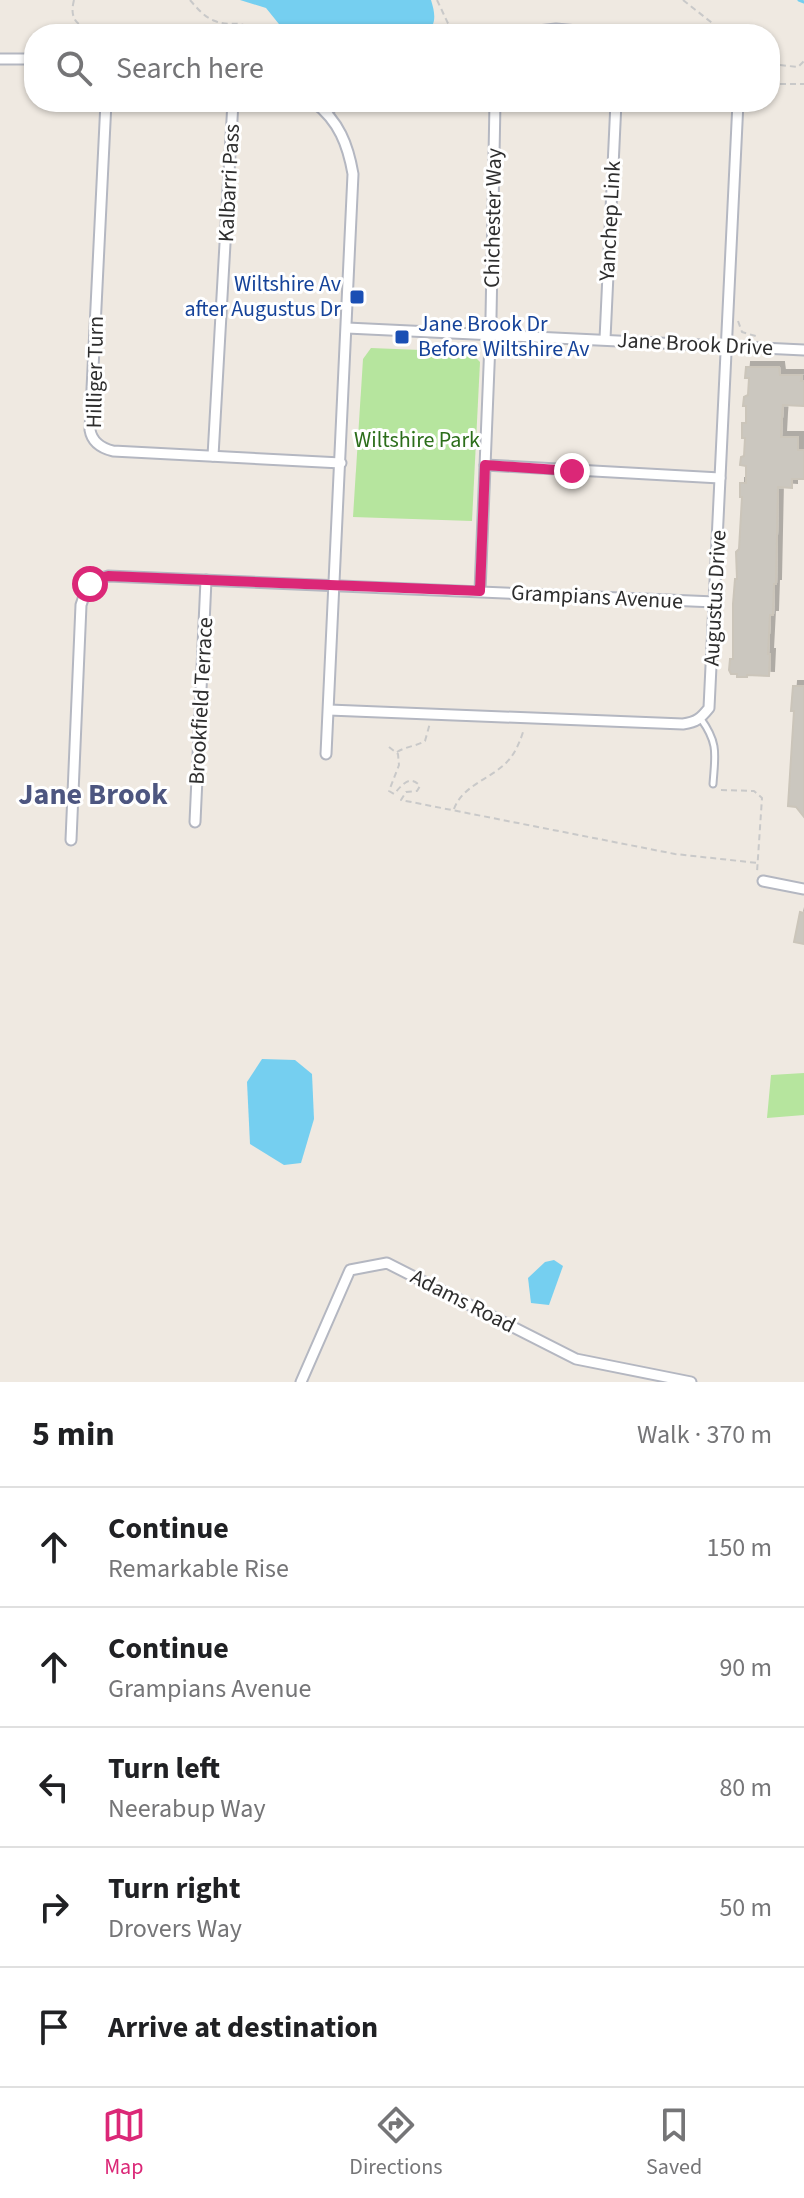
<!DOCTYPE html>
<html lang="en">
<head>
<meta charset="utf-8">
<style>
	body { margin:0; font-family:"Source Sans 3",sans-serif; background:#f2f2f2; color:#202124 }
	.stop { position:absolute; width:24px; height:24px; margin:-18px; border:6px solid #db2777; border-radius:50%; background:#fff }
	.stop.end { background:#db2777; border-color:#fff; box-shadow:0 2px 8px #0008 }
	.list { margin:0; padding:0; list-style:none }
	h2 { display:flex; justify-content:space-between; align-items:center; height:104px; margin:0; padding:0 32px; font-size:34px }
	h2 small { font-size:26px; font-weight:400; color:#757577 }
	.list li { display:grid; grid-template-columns:52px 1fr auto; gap:24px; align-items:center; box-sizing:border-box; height:120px; padding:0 32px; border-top:2px solid #e0e0e0 }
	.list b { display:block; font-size:30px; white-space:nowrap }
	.list p { margin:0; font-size:26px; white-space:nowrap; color:#757577 }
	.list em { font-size:26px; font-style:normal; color:#757577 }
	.icon { flex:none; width:44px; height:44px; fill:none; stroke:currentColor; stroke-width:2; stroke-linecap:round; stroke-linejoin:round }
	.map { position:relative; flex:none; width:804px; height:1382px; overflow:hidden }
	.search { position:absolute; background:#fff; box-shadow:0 2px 6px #0004; left:24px; right:24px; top:24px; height:88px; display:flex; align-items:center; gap:20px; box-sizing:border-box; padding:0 28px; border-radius:32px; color:#757577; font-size:30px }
	.sheet { height:704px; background:#fff }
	nav { display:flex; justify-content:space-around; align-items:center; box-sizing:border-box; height:112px; border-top:2px solid #e0e0e0; background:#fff; font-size:22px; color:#757577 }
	nav a { display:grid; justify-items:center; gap:4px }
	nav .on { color:#db2777 }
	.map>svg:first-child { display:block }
	.green { fill:#b6e59e }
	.water { fill:#75cff0 }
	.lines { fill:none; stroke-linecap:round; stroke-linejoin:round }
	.stream { stroke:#75cff0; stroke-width:3 }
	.building { fill:#cbc7bf; stroke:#cbc5ba; stroke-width:2; filter:url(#shadow) }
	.service-casing { stroke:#b4b7c1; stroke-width:9 }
	.minor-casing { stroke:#b4b7c1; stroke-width:13 }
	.path { stroke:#c9c9c9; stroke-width:2; stroke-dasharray:6 4; stroke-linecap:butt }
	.service { stroke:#fff; stroke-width:5 }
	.minor { stroke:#fff; stroke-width:9 }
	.route { stroke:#db2777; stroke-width:10 }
	.transit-dot { fill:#1a4fb4; stroke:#fff; stroke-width:3 }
	.labels { text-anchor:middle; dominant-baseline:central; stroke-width:6; stroke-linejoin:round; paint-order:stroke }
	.street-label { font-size:22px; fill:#2e2e2e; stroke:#fff }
	.transit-label { font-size:22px; fill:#164399; stroke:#fff; text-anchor:end }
	.park-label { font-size:22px; fill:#2c6e1b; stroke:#fff }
	.district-label { font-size:30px; font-weight:bold; fill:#4d5680; stroke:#fff }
</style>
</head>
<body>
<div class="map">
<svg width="804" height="1382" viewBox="0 0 804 1382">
	<defs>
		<filter id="shadow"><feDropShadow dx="5" dy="-5" stdDeviation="0" flood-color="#0004"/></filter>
	</defs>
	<rect width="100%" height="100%" fill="#efe9e1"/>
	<g class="green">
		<polygon points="371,348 470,352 480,362 472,521 353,517 363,359"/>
		<polygon points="804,1073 804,1115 767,1118 771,1075"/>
	</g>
	<g class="water">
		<path d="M 240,0 L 431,0 C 435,13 437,23 427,34 L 287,34 L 266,8 Z"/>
		<polygon points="262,1059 295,1060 312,1074 314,1119 301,1163 284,1165 250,1144 247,1082"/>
		<polygon points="554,1260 563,1266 549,1305 531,1303 528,1278 545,1262"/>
	</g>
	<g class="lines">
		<polyline class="stream" points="799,0 804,2"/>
	</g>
	<g class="building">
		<polygon points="746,367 779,367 780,375 802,375 801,381 804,381 804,406 783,405 782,418 781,437 798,437 798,450 804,450 804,479 792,479 792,488 778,487 776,584 774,584 773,615 770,615 768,654 770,654 769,676 747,675 747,677 737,677 737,674 731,674 729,670 730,659 733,659 733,604 735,579 737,579 736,552 739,549 742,497 740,497 740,483 746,483 746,466 740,465 741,457 744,456 745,438 742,438 742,423 746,423 746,406 743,406 744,397 748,395 749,378 745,378"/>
		<polygon points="793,686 804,686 804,817 796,807 788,806 794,711 791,711"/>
		<polygon points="800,912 804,913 804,944 794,942"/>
	</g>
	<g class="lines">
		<g class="service-casing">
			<path id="service" d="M 701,719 C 719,744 715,755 713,784"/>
		</g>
		<g class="minor-casing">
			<g id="minor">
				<polyline points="511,34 556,29 610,34"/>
				<polyline points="0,59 34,59"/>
				<path d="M 106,102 L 90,430 C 92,442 101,448 113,451 L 341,463"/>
				<path d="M 314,102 C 339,121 348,145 353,174 L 326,754"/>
				<polyline points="326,111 339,102"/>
				<polyline points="347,328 804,350"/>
				<polyline points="605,339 616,102"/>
				<polyline points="213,456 233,102"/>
				<polyline points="485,465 720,478"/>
				<polyline points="480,591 491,317 495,102"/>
				<path d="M 329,710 L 683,724 C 697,722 701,718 709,708 L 738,102"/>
				<polyline points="195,822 206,580"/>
				<path d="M 71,840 L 81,605 C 86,589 91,580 108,576 L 715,602"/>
				<polyline points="763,881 804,889"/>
				<polyline points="301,1382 350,1270 387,1263 576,1359 691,1382"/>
			</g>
		</g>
		<g class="path">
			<path d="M 74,0 C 68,23 81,27 100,34"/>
			<path d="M 190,0 C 197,8 204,17 215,21 C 231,28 242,17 256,34"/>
			<polyline points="437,0 453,34"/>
			<polyline points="683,0 726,34"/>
			<polyline points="617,28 643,34"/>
			<polyline points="482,34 503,29"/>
			<polyline points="770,64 798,67 804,61"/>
			<polyline points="770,84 804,84"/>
			<polyline points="738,321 742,332 759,337"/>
			<path d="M 389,747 L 398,754 L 399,765 L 389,791 L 394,794 C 402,785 410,774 420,786 L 417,791 L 406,792 L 401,800 L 675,854 L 758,863"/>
			<path d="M 397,752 C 407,746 417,746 425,741 L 430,723"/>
			<polyline points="721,790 754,791 762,798 757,872"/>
			<path d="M 454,809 C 462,786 490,779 506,763 C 515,754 520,742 524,729"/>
		</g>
		<use href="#service" class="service"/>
		<use href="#minor" class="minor"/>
	</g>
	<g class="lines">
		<polyline class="route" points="90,584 97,579 108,576 480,591 485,465 572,471"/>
	</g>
	<g class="transit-dot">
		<rect x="349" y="289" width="16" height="16" rx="4"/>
		<rect x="394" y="329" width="16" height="16" rx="4"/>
	</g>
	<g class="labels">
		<g class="street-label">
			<text transform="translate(229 183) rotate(-87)">Kalbarri Pass</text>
			<text transform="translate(493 218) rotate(-89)">Chichester Way</text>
			<text transform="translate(610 221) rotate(-87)">Yanchep Link</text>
			<text transform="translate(695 344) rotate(3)">Jane Brook Drive</text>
			<text transform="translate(95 372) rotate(-89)">Hilliger Turn</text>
			<text transform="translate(597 597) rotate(3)">Grampians Avenue</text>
			<text transform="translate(715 598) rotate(-87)">Augustus Drive</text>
			<text transform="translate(201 701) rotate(-87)">Brookfield Terrace</text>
			<text transform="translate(463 1301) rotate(27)">Adams Road</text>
		</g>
		<g class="transit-label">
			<text x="341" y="284">Wiltshire Av<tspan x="341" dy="25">after Augustus Dr</tspan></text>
			<text x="418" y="324" text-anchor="start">Jane Brook Dr<tspan x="418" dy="25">Before Wiltshire Av</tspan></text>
		</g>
		<g class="park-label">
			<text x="417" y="440">Wiltshire Park</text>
		</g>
		<g class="district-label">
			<text x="93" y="794">Jane Brook</text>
		</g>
	</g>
</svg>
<div class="stop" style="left:90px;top:584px"></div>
<div class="stop end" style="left:572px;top:471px"></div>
<div class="search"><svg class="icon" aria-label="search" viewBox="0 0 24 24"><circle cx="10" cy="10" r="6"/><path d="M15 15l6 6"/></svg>Search here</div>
</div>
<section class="sheet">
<h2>5 min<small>Walk · 370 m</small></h2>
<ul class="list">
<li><svg class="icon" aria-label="ahead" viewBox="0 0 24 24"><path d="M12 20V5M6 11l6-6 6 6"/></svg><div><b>Continue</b><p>Remarkable Rise</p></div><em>150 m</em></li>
<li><svg class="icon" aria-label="ahead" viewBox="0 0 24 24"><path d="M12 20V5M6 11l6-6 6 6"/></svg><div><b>Continue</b><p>Grampians Avenue</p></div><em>90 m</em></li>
<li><svg class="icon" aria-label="left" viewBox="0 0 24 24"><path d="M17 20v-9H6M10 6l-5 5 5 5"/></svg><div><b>Turn left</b><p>Neerabup Way</p></div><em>80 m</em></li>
<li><svg class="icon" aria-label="right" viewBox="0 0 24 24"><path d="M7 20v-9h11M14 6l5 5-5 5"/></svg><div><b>Turn right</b><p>Drovers Way</p></div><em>50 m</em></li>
<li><svg class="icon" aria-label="arrive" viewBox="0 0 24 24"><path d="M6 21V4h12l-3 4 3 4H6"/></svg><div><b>Arrive at destination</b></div></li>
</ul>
</section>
<nav>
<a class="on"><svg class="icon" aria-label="map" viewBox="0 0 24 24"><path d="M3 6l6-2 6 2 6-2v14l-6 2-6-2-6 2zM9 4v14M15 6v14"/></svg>Map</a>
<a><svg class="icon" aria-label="directions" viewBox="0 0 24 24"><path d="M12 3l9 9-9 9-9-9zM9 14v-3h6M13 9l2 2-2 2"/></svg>Directions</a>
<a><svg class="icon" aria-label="saved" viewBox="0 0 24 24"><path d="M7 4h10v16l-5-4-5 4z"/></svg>Saved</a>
</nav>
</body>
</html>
